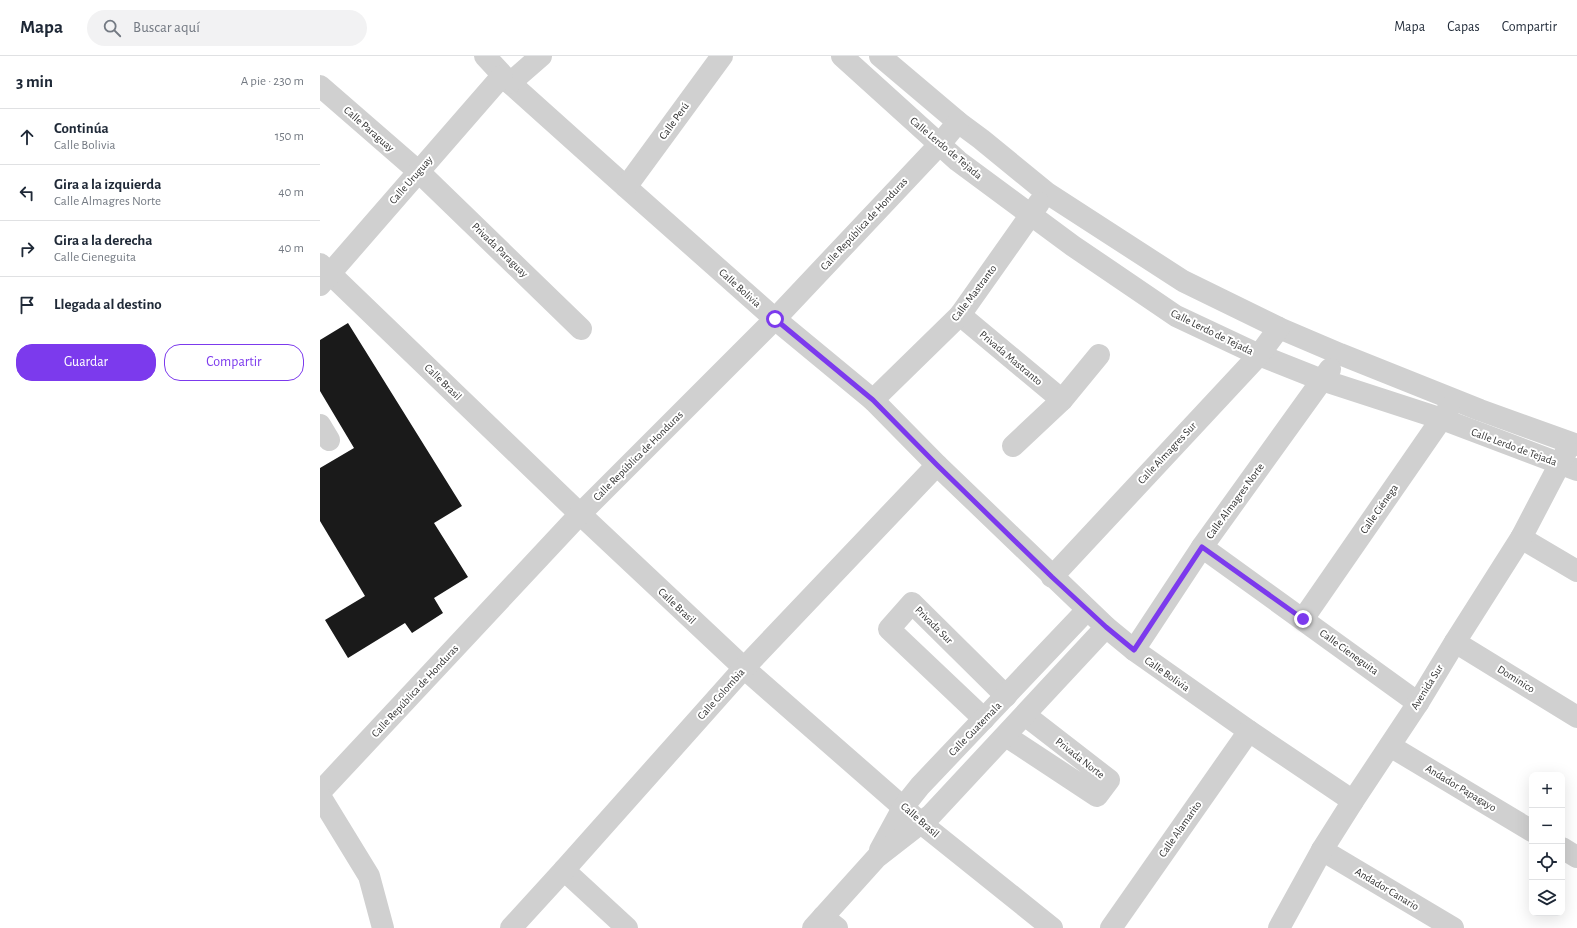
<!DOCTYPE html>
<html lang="es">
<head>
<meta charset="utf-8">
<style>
	body { margin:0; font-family:"Alegreya Sans",sans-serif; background:#f2f2f3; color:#1f2937 }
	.controls { position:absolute; right:12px; bottom:12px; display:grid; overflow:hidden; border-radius:8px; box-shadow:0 4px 16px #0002 }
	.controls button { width:36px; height:36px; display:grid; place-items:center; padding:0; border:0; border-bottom:1px solid #e0e1e3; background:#fff; color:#1f2937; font:20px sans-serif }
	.stop { position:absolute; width:12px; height:12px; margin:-9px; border:3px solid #7c3aed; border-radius:50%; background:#fff }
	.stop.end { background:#7c3aed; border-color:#fff; box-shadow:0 1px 4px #0008 }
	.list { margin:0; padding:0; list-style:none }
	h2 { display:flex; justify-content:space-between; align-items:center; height:52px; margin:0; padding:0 16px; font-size:17px }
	h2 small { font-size:13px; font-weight:400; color:#747a83 }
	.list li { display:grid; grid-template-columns:26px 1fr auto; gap:12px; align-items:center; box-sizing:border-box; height:56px; padding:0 16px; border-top:1px solid #e0e1e3 }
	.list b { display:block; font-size:15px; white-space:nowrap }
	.list p { margin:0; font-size:13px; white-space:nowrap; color:#747a83 }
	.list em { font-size:13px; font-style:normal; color:#747a83 }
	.actions { display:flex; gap:8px; padding:12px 16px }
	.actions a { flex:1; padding:9px 0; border:1px solid #7c3aed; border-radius:16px; text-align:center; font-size:14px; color:#7c3aed }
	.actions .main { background:#7c3aed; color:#fff }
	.icon { flex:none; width:22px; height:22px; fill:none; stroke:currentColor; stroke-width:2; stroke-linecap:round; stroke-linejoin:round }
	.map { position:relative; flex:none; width:1257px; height:872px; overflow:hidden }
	header { display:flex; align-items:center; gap:24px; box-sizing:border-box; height:56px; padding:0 20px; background:#fff; border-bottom:1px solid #e0e1e3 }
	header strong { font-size:19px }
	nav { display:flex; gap:22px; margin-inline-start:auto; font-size:14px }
	.search { width:280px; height:36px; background:#f2f2f3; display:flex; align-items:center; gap:10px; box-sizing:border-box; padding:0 14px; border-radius:22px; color:#747a83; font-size:15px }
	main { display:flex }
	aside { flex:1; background:#fff }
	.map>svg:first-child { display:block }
	.building { fill:#1a1a1a }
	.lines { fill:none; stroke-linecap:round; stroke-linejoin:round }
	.minor { stroke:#d0d0d0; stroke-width:22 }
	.route { stroke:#7c3aed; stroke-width:5 }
	.labels { text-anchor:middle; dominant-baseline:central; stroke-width:4; stroke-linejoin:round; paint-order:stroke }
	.street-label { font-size:11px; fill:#333; stroke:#fff }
</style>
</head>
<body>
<header>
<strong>Mapa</strong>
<div class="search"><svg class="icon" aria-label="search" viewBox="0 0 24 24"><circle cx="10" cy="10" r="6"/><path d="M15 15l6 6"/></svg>Buscar aquí</div>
<nav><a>Mapa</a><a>Capas</a><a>Compartir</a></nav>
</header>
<main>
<aside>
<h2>3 min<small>A pie · 230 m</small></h2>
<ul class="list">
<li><svg class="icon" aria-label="ahead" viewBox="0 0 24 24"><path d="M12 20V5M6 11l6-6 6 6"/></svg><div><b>Continúa</b><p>Calle Bolivia</p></div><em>150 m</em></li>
<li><svg class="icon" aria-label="left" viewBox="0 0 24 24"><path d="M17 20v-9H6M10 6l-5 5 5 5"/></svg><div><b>Gira a la izquierda</b><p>Calle Almagres Norte</p></div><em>40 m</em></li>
<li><svg class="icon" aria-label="right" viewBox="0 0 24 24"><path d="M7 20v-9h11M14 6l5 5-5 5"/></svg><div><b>Gira a la derecha</b><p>Calle Cieneguita</p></div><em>40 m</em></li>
<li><svg class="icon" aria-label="arrive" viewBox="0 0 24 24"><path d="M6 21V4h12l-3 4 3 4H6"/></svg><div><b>Llegada al destino</b></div></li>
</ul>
<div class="actions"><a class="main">Guardar</a><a>Compartir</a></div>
</aside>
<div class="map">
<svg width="1257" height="872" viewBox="0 0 1257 872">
	<rect width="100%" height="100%" fill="#fff"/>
	<polygon class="building" points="28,267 142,450 114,467 148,521 114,542 123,557 92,577 85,567 28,602 5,564 45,540 0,465 0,412 34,392 0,335 0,284"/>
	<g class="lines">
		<g class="minor">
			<polyline points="165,0 190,27 306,131 455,263 553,344 617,409 786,571 814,594 929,675 1033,745"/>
			<polyline points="522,0 638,105 753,190 856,260 939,299 1002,324 1122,363 1257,414"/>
			<polyline points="560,0 638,66 661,83 727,137 863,225 959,272 1020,298 1160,354 1257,389"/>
			<polyline points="190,27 221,0"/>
			<polyline points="0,30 99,116 261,273"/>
			<polyline points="306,131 402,0"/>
			<polyline points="0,208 260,458 424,612 601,767 732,872"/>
			<polyline points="0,229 182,20"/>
			<polyline points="640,259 742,344"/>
			<polyline points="553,344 640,259 719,147"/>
			<polyline points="0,369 9,384"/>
			<polyline points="693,390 742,344 779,299"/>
			<polyline points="1201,482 1257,515"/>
			<polyline points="882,491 1098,647"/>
			<polyline points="732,521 939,299 959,272"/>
			<polyline points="983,563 1129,352"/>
			<polyline points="1135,586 1257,661"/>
			<polyline points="814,594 882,491 1010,313"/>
			<polyline points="664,663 569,573 592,547 686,640"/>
			<polyline points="686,680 777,740 789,724 705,659"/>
			<polyline points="1070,690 1212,775"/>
			<polyline points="0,736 260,458 455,263 620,88 638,66"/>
			<polyline points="0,740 49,820 63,872"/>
			<polyline points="1242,792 1257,801"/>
			<polyline points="560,794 584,750 600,730 767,554"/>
			<polyline points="1002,794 1133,872"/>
			<polyline points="244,814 307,872"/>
			<polyline points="503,861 517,872"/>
			<polyline points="191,872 244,814 424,612 617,409"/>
			<polyline points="493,872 557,801 611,759 786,571"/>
			<polyline points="791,872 929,675"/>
			<polyline points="959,872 1002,794 1033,745 1098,647 1135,586 1201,482 1247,394"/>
		</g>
	</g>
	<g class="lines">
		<polyline class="route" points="455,263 553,344 617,409 732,521 786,571 814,594 882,491 983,563"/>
	</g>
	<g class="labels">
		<g class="street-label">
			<text transform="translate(354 65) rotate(-54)">Calle Perú</text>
			<text transform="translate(49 73) rotate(41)">Calle Paraguay</text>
			<text transform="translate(626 92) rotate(40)">Calle Lerdo de Tejada</text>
			<text transform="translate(91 124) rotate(-49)">Calle Uruguay</text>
			<text transform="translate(544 168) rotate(-47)">Calle República de Honduras</text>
			<text transform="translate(180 194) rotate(44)">Privada Paraguay</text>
			<text transform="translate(420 232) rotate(42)">Calle Bolivia</text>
			<text transform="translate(654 237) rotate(-53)">Calle Mastranto</text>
			<text transform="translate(892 276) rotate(26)">Calle Lerdo de Tejada</text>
			<text transform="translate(691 302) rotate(40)">Privada Mastranto</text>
			<text transform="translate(123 326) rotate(44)">Calle Brasil</text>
			<text transform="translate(1194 391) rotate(20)">Calle Lerdo de Tejada</text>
			<text transform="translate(847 397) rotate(-47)">Calle Almagres Sur</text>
			<text transform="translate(318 400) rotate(-45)">Calle República de Honduras</text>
			<text transform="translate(915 445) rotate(-54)">Calle Almagres Norte</text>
			<text transform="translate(1059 453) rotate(-55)">Calle Ciénega</text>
			<text transform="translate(357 550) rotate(43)">Calle Brasil</text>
			<text transform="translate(614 569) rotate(45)">Privada Sur</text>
			<text transform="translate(1029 596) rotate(36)">Calle Cieneguita</text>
			<text transform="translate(847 618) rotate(35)">Calle Bolivia</text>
			<text transform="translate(1196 623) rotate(32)">Dominico</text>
			<text transform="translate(1107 631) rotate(-58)">Avenida Sur</text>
			<text transform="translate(95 635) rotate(-47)">Calle República de Honduras</text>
			<text transform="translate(401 638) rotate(-48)">Calle Colombia</text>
			<text transform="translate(655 673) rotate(-46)">Calle Guatemala</text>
			<text transform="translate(760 702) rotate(38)">Privada Norte</text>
			<text transform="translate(1141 732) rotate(31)">Andador Papagayo</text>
			<text transform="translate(600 764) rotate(41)">Calle Brasil</text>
			<text transform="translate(860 773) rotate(-55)">Calle Alamarito</text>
			<text transform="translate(1067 833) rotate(31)">Andador Canario</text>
		</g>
	</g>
</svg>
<div class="controls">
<button>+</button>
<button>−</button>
<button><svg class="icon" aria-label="locate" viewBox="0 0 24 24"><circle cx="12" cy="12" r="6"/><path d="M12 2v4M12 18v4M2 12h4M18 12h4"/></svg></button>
<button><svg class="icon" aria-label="layers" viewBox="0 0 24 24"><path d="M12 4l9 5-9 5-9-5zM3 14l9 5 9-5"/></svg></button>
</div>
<div class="stop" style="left:455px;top:263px"></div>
<div class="stop end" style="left:983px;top:563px"></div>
</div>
</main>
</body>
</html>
